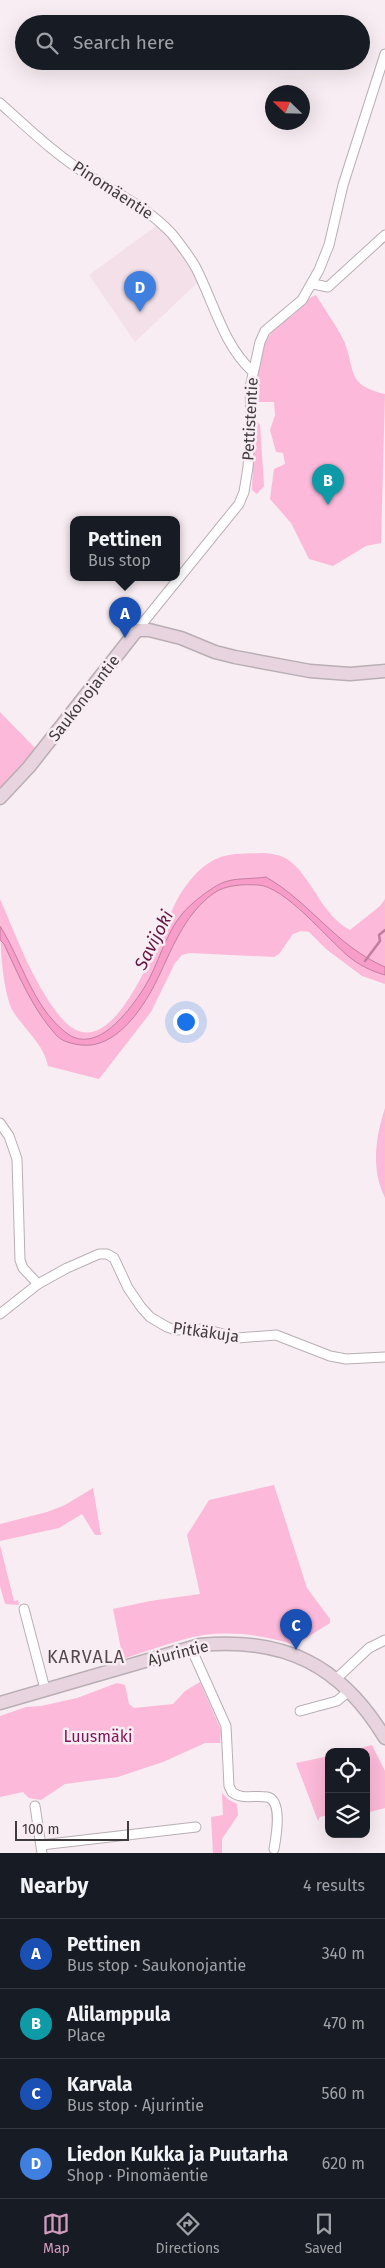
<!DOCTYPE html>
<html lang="en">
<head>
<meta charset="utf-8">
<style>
	body { margin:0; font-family:"Fira Sans",sans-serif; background:#242831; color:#f1f3f6 }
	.controls { position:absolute; right:15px; bottom:15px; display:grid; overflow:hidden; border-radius:10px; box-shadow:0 5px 20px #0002 }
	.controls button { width:45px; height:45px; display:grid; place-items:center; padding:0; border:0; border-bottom:1px solid #363941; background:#171b24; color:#f1f3f6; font:25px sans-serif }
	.compass { position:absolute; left:265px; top:85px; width:45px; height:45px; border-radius:50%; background:#171b24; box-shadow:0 5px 20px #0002; rotate:293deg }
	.scale { position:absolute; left:15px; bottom:12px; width:114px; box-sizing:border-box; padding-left:5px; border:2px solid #403c3e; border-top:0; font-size:14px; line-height:18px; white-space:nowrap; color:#403c3e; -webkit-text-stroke:4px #f8edf2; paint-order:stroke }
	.you { position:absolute; left:185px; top:1021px; width:18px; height:18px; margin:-12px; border:4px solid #fff; border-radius:50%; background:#1a73e8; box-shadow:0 0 0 8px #1a73e833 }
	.badge { display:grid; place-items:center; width:32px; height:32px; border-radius:50%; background:#d29abe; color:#fff; font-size:16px; font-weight:700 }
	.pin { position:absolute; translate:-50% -41px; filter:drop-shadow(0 1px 2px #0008) }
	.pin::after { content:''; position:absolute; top:26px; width:18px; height:15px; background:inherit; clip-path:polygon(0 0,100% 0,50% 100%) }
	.popup { position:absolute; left:70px; top:516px; width:110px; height:65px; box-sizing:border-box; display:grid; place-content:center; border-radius:10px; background:#171b24; filter:drop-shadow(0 1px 4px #0005); font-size:16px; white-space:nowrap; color:#9ea1a6 }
	.popup b { font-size:19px; color:#f1f3f6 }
	.popup::after { content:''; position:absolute; left:50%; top:100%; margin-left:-10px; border:10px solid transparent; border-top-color:#171b24 }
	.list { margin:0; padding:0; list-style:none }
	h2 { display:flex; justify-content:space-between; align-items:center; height:65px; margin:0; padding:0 20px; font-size:21px }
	h2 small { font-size:16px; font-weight:400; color:#9ea1a6 }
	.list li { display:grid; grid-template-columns:32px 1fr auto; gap:15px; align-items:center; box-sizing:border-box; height:70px; padding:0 20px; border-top:1px solid #363941 }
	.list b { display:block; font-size:19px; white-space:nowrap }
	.list p { margin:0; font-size:16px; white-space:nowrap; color:#9ea1a6 }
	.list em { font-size:16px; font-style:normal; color:#9ea1a6 }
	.icon { flex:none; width:28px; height:28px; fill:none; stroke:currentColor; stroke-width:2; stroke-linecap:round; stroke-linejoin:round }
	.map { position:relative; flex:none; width:385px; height:1853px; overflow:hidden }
	.search { position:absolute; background:#171b24; box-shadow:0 5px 20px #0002; left:15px; right:15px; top:15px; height:55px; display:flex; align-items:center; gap:12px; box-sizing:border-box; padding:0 18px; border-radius:28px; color:#9ea1a6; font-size:19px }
	.sheet { height:345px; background:#171b24 }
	nav { display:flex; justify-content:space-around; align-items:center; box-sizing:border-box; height:70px; border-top:1px solid #363941; background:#171b24; font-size:14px; color:#9ea1a6 }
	nav a { display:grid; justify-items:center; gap:2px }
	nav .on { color:#d29abe }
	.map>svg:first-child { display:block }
	.built { fill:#f3e0e9 }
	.green { fill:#fcb9d9 }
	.water { fill:#f89cca; stroke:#c17fa0 }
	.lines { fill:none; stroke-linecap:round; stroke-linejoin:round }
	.stream { stroke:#c17fa0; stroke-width:2.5 }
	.street-casing { stroke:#b9aeb3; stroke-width:11 }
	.secondary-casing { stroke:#b9aeb3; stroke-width:15 }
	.street { stroke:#fff; stroke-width:9 }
	.secondary { stroke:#e8d4de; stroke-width:12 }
	.labels { text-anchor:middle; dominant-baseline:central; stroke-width:5; stroke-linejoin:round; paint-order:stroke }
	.street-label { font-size:16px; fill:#403c3e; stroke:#f8edf2 }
	.park-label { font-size:16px; fill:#7e1356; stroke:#f8edf2 }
	.water-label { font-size:18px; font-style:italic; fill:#651645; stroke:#f8edf2 }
	.neighbourhood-label { font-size:18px; letter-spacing:1px; fill:#52494d; stroke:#f8edf2 }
</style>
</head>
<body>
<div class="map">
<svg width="385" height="1853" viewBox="0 0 385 1853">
	<rect width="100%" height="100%" fill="#f8edf2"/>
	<polygon class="built" points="159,224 191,266 199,281 135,342 89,275"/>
	<g class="green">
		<path d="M 316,295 C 325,310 336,325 344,341 C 356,371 346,385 385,394 L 381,543 L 366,546 L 333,566 L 309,559 L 291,523 L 270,499 L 274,469 L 285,464 L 283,453 L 276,452 L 270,430 L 275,415 L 274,402 L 257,402 C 255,375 257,347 277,326 C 282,321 288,319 293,315 C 302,308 305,299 316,295 Z"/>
		<polygon points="255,419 260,425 264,486 257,494 252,490"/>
		<polygon points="0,712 35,748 23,766 0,788"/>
		<path d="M 265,853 C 272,854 281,855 287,859 C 312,876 321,915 350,930 L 380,906 L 385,899 L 385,984 L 362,976 L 326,949 L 309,932 L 301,931 L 293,934 L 279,954 L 274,957 L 190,953 L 182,955 L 175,963 L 151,1012 L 99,1079 L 48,1066 C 43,1042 23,1029 11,1008 C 0,977 0,934 0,899 C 17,938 32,980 58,1014 C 111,1085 160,931 177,900 C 185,885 200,866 216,859 C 231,852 249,854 265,853 Z"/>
		<path d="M 385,1108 L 385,1198 C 371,1169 375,1139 385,1108 Z"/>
		<path d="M 274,1485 L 307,1588 L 330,1619 L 330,1623 L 295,1645 C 261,1634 221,1629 185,1639 C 164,1645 143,1652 123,1659 L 113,1609 L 150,1601 L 200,1594 L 187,1535 L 209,1500 Z"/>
		<polygon points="93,1488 101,1535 95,1535 82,1514 59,1528 0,1541 0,1524 47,1512 65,1505"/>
		<polygon points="0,1545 14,1601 18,1600 19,1605 5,1604 0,1586"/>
		<polygon points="200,1682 221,1730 220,1743 205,1743 163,1762 118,1777 65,1784 41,1800 29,1798 23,1792 0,1797 0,1716 26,1707 41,1706 77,1698 117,1683 125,1685 129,1704 134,1708 173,1704 185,1691"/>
		<polygon points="372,1745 385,1771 385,1808 366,1813 366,1752 346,1752"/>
		<polygon points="329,1756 329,1815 320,1817 318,1821 296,1763"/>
		<polygon points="222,1793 229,1800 237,1804 238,1815 222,1839 222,1853 213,1853 211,1817 223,1815"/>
	</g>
	<path class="water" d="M 266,877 C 311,903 336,946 385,967 L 385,975 C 371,971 359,965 348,956 C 327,938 284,886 258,885 C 244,884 225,885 214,893 C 183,915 171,952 155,984 C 141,1011 115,1049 81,1045 C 73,1044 63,1042 57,1036 C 33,1010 19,976 4,944 L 0,940 L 0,926 C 22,961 32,1005 65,1032 C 96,1057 129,1011 144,988 C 158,966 165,934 182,914 C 190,904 216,883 228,881 C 238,878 254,879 266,877 Z"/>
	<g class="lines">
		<polyline class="stream" points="365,961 380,941 379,935 385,930"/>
		<g class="street-casing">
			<g id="street">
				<path d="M 0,103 C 29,129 58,157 91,177 C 120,195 149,209 172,234 C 180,244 190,257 196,268 C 214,303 223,344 252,371"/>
				<polyline points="313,284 328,287 385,235"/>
				<polyline points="137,630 239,504 244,492 248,467 251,422 250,388 260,342 265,331 302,300 319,270 329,245 343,185 385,54"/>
				<polyline points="0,1123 9,1136 17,1159 20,1260 23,1268 38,1284 0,1314"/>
				<polyline points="38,1284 67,1268 99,1254 107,1254 114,1258 128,1288 141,1307 150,1317 167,1327 176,1330 205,1329 237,1338 276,1335 330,1356 346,1359 385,1357"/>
				<polyline points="24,1609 45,1689"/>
				<path d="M 191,1648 L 226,1726 L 229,1786 L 232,1792 C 242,1800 254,1795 267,1797 C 283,1800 276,1838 274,1849"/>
				<polyline points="336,1679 369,1648 385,1640"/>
				<polyline points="300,1711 337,1701 349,1691"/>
				<polyline points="35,1806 42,1853"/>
				<polyline points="41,1845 196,1827"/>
			</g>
		</g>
		<g class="secondary-casing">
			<g id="secondary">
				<polyline points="0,798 29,767 137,630 149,630 181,638 215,652 235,657 310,671 350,674 385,671"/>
				<path d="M 0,1703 L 200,1645 C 284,1637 341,1665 385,1738"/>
			</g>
		</g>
		<use href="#street" class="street"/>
		<use href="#secondary" class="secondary"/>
	</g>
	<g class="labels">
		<g class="street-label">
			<text transform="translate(113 190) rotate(33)">Pinomäentie</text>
			<text transform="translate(250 419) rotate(-87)">Pettistentie</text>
			<text transform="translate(84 698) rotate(-52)">Saukonojantie</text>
			<text transform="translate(206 1332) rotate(8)">Pitkäkuja</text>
			<text transform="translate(178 1653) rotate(-14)">Ajurintie</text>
		</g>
		<g class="park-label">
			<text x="98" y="1736">Luusmäki</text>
		</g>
		<g class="water-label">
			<text transform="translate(154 940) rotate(-63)">Savijoki</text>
		</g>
		<g class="neighbourhood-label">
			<text x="86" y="1657">KARVALA</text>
		</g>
	</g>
</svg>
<div class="controls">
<button><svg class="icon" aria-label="locate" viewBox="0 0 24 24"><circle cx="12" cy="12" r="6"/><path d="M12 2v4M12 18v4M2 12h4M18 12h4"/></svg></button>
<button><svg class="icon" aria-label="layers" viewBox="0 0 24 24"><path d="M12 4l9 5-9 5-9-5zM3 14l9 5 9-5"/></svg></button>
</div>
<svg class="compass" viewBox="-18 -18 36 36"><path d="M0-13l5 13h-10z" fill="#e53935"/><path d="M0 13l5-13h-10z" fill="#9ea1a6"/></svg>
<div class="scale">100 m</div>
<div class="you"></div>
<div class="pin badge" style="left:125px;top:638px;background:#1a4fb4">A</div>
<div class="popup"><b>Pettinen</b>Bus stop</div>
<div class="pin badge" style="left:328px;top:505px;background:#0f9aa8">B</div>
<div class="pin badge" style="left:296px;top:1650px;background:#1a4fb4">C</div>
<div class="pin badge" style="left:140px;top:312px;background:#3f7fe0">D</div>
<div class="search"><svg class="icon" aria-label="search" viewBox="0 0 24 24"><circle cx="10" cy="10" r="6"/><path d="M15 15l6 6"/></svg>Search here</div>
</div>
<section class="sheet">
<h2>Nearby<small>4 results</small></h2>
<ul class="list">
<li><span class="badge" style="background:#1a4fb4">A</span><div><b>Pettinen</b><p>Bus stop · Saukonojantie</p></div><em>340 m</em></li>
<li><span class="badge" style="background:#0f9aa8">B</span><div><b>Alilamppula</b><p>Place</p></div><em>470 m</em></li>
<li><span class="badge" style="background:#1a4fb4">C</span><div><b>Karvala</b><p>Bus stop · Ajurintie</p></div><em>560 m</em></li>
<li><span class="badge" style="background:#3f7fe0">D</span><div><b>Liedon Kukka ja Puutarha</b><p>Shop · Pinomäentie</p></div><em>620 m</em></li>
</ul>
</section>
<nav>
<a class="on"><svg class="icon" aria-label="map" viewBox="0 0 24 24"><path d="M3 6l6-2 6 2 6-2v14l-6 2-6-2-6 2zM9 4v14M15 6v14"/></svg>Map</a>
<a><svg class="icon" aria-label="directions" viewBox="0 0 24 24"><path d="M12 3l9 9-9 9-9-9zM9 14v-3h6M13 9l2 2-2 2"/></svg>Directions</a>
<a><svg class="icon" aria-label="saved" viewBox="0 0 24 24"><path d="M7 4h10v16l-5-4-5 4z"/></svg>Saved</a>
</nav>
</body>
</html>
